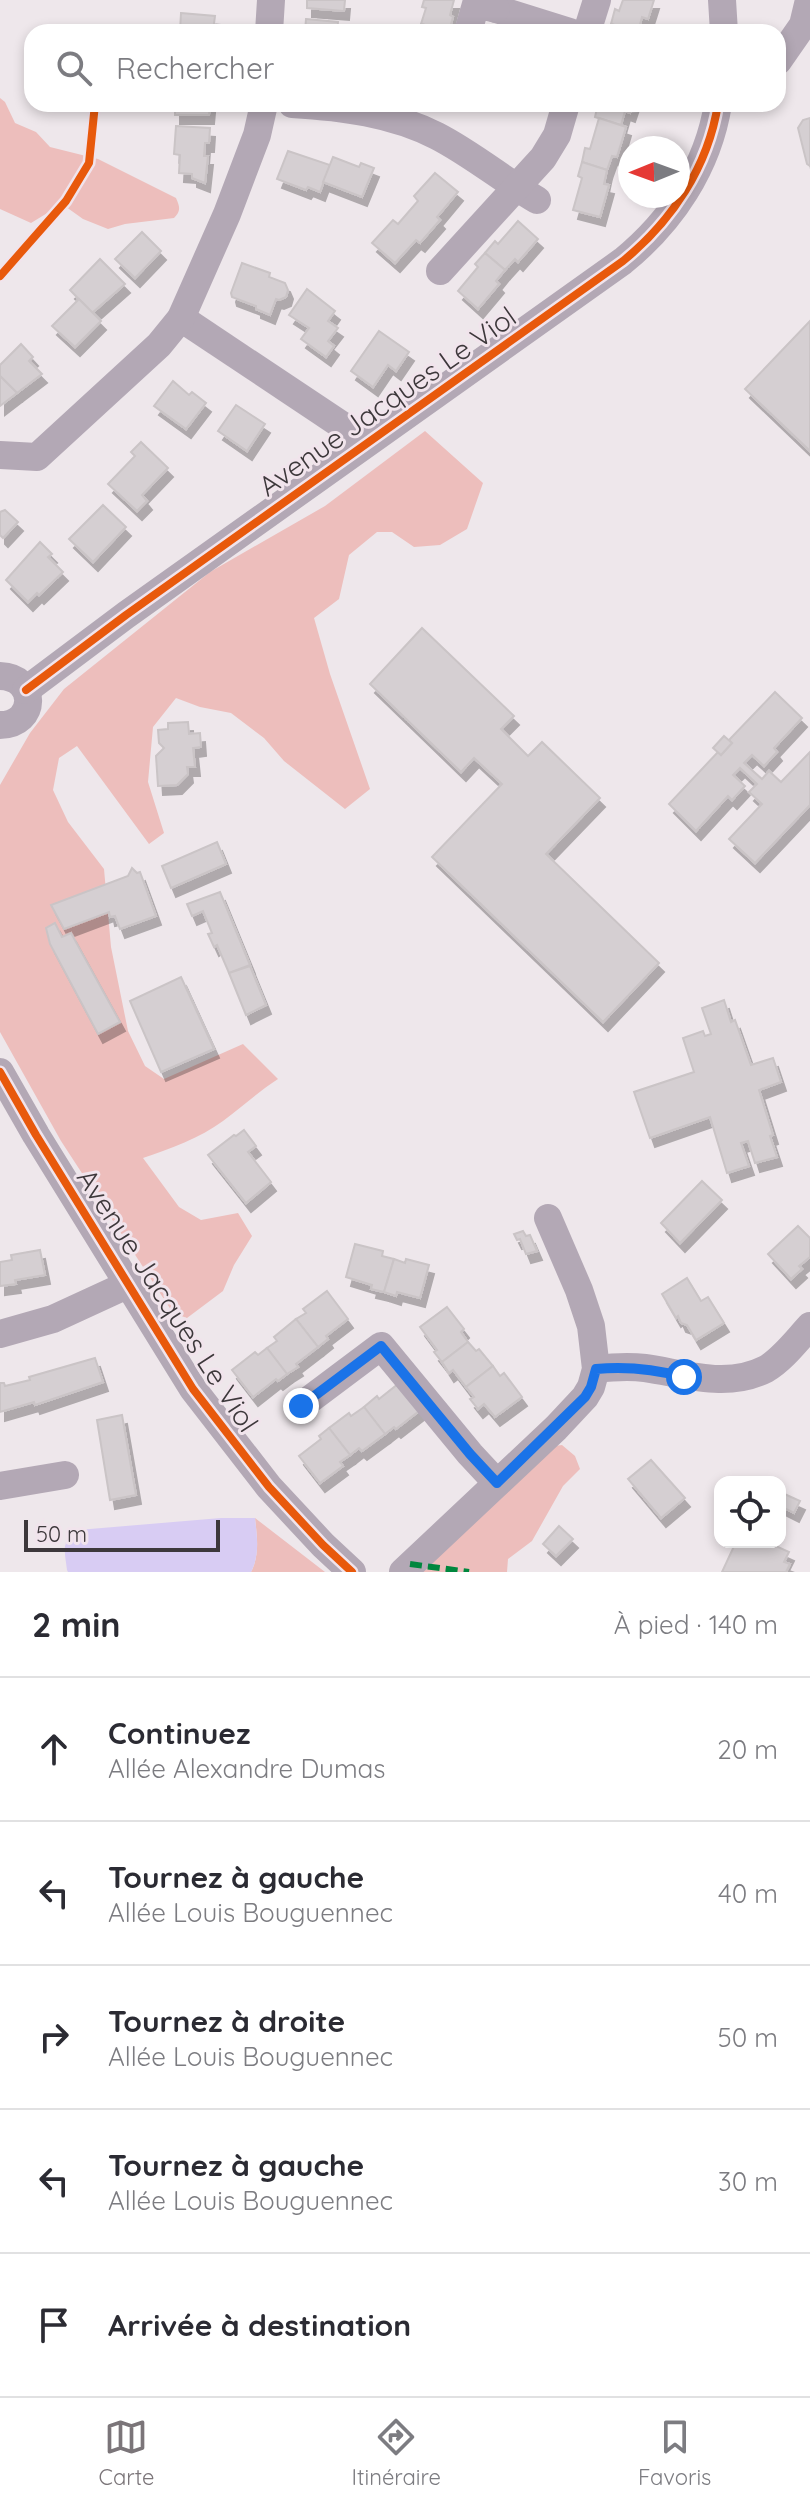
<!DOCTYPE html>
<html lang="fr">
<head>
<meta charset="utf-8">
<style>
	body { margin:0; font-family:Quicksand,sans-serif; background:#f7f7f7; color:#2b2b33 }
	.controls { position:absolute; right:24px; bottom:24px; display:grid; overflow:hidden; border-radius:16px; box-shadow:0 4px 12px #0003 }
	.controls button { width:72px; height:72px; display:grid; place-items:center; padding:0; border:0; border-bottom:2px solid #e1e1e2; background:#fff; color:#2b2b33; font:40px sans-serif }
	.compass { position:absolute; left:618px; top:136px; width:72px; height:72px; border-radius:50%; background:#fff; box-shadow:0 4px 12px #0003; rotate:269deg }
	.scale { position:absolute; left:24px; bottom:20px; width:196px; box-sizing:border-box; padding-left:8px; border:4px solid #3d383b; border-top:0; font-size:22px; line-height:28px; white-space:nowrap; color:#3d383b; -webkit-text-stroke:6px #f1e4ec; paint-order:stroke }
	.stop { position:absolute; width:24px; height:24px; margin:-18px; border:6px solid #1a73e8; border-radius:50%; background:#fff }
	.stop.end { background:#1a73e8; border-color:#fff; box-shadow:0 2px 8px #0008 }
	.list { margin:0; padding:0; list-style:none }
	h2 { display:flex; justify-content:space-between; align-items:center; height:104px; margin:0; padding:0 32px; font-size:34px }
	h2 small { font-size:26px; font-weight:400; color:#7c7c81 }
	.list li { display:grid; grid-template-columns:52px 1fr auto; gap:24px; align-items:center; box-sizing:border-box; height:144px; padding:0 32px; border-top:2px solid #e1e1e2 }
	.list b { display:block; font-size:30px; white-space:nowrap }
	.list p { margin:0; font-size:26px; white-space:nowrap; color:#7c7c81 }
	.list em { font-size:26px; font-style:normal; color:#7c7c81 }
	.icon { flex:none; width:44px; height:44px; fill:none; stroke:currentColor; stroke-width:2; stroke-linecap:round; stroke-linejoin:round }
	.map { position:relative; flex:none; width:810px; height:1572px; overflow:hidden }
	.search { position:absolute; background:#fff; box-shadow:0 4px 12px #0003; left:24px; right:24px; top:24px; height:88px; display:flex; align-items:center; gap:20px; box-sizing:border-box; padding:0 28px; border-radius:24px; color:#7c7c81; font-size:30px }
	.sheet { height:824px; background:#fff }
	nav { display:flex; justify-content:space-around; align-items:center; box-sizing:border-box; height:112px; border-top:2px solid #e1e1e2; background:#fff; font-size:22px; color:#7c7c81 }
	nav a { display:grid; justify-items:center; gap:4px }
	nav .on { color:#7b7579 }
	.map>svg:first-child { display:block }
	.forest { fill:#edbebc }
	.water { fill:#d8ccf3 }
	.building { fill:#d5cfd2; stroke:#cac4c6; stroke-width:2; filter:url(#shadow) }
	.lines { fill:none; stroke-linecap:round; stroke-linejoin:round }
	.street { stroke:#b3a8b5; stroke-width:28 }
	.quiet { stroke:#00873e; stroke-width:6; stroke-dasharray:12 6; stroke-linecap:butt }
	.cycleway-casing { stroke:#f1e4ec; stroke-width:13 }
	.cycleway { stroke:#e8590c; stroke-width:8 }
	.route { stroke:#1a73e8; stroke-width:10 }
	.labels { text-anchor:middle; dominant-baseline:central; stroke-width:6; stroke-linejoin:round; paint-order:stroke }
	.street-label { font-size:28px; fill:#3d383b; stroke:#f1e4ec }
</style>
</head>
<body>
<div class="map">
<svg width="810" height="1572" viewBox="0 0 810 1572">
	<defs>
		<filter id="shadow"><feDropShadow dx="5" dy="9" stdDeviation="0" flood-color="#0004"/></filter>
	</defs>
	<rect width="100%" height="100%" fill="#eee7eb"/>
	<g class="forest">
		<path d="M 0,98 L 5,102 L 15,123 L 36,132 L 50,147 L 98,159 L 176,198 C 180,207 181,211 174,218 L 125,224 L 108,229 L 83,219 L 62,204 L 31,223 L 0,209 Z"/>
		<path d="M 425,431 L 483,483 L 467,529 L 440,545 L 414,547 L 392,532 L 377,532 L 349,555 L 339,599 L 314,618 L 330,674 L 370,789 L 345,809 L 284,761 L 264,738 L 231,713 L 200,707 L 176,698 L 153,727 L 148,782 L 164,833 L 149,844 L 77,746 L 59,758 L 53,790 L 68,822 L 104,869 L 111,947 L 128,1031 L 145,1066 L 164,1079 L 243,1044 L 278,1079 C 258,1092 242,1107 223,1121 C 200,1138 170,1149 143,1158 L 179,1207 L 201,1220 L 238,1213 L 252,1236 L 234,1265 L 223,1291 L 187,1318 L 173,1313 L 61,1141 L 0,1032 L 0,785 L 30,733 L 64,689 L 210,572 L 325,506 Z"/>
		<polygon points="562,1445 575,1456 580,1469 563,1486 532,1541 508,1559 507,1572 422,1572 547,1447"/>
		<path d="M 255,1518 L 325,1572 L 251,1572 C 260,1555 257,1536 255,1518 Z"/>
	</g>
	<path class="water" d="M 221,1518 L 255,1518 C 257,1536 260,1555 251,1572 L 68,1572 L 67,1570 C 65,1553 60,1538 78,1530 Z"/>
	<g class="building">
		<polygon points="307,0 345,0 344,11 307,8"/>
		<polygon points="424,0 454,0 450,15 453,17 449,31 421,24 426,8 422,7"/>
		<polygon points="623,0 654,0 648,19 642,17 638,32 611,24 615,9 619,11"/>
		<polygon points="181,13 215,16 213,31 180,32"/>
		<polygon points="306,19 338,22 337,32 305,32"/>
		<polygon points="421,24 449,31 449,32 419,32"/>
		<polygon points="611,24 638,32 608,32"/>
		<polygon points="175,104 210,104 209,115 175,115"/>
		<polygon points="598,104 603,105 633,104 630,113 625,111 621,125 595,117"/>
		<polygon points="599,118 626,127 617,157 612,156 607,170 582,162 585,148 590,149"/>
		<polygon points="810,118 810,166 807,164 798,128 803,120"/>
		<polygon points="176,126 210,128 209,143 205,143 204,156 208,156 205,183 192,178 192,174 179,173 180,155 174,154"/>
		<polygon points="288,151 330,165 320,192 308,187 306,190 277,179"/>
		<polygon points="333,157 359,167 361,163 374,168 362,197 323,182"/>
		<polygon points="582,162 607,170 604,184 609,185 600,217 573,210 582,178 578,176"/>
		<polygon points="435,173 458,192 437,217 440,220 420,243 416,240 395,263 372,243 393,220 398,224 418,201 414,196"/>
		<polygon points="518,221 538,239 518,262 515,259 505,270 485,253 495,241 498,244"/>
		<polygon points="142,232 161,251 135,278 115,259"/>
		<polygon points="485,253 505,270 496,281 499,284 478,309 458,291 478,267 475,264"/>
		<polygon points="100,259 125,284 92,313 70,290"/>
		<polygon points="242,263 270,273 269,277 285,283 288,290 286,297 279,300 276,299 270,315 256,309 256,306 232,297 231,293"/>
		<polygon points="307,289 335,311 328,321 338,328 328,341 334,346 326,357 301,339 309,328 289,315"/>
		<polygon points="79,299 101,321 75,347 52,326"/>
		<polygon points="810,321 810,451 745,389"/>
		<polygon points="379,331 409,352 396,371 388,365 373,387 351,371"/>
		<polygon points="21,344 33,357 29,361 42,374 17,393 0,376 0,365"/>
		<polygon points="0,376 17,393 0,406"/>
		<polygon points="173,381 189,395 192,392 206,403 186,429 154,406"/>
		<polygon points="236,405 265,424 247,451 218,431"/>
		<polygon points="141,442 168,468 142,495 147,501 137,511 108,484 135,456 131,452"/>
		<polygon points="103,505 126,527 93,562 69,539"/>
		<polygon points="5,510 18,522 3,538 0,535 0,512"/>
		<polygon points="40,542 52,554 48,557 63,572 39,595 37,593 28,602 6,580"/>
		<polygon points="422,628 514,716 501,729 528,756 542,742 600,798 546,854 659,963 603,1022 432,857 502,784 474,758 461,772 370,684"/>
		<polygon points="775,692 802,718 774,748 777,752 764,766 752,755 744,763 762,779 769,771 781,782 810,752 810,805 755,863 729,839 762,804 749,792 757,784 740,768 733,775 745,786 732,800 728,796 696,831 669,804 718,752 721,755 732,743 729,740"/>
		<polygon points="188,722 189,734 200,733 201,747 193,748 195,767 187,767 188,774 177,785 158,786 156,756 164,748 159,743 158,730 168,729 168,723"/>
		<polygon points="724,736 732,743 721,755 713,748"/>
		<polygon points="217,842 226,864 171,888 162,866"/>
		<polygon points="132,868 137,873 140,872 156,916 120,929 115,916 110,917 109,912 64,929 51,905 128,876"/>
		<polygon points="220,892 250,965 229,973 217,945 214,947 208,934 212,933 203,911 192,916 187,904"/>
		<polygon points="55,923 62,937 71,933 120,1022 98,1034 50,944 46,928"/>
		<polygon points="250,966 266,1005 246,1015 229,973"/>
		<polygon points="181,977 214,1049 161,1072 130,1001"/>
		<polygon points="724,1000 731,1022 735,1020 751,1065 773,1058 781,1082 759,1090 773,1135 770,1136 777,1157 755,1163 748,1141 741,1143 749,1166 727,1173 710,1117 650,1138 634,1092 694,1072 683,1038 703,1031 705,1036 711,1034 702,1008"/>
		<polygon points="244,1130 256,1146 248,1152 271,1182 246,1203 208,1155 234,1135 236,1136"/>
		<polygon points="702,1181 722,1200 680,1243 661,1223"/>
		<polygon points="798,1226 810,1238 810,1257 799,1266 802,1269 791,1279 768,1254"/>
		<polygon points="523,1231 526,1236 530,1235 537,1251 526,1254 520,1239 517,1240 514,1234"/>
		<polygon points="355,1244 383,1251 382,1256 394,1259 384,1292 371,1289 372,1285 346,1277"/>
		<polygon points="40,1250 45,1275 15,1280 16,1284 0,1286 0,1262 12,1260 11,1255"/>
		<polygon points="394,1259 405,1263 406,1259 429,1265 420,1298 397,1292 396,1296 384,1292"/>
		<polygon points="687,1278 701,1301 708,1297 724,1323 696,1340 687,1325 681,1323 678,1316 676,1318 662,1294"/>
		<polygon points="327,1291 348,1319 326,1336 328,1339 318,1347 296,1319 306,1313 303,1309"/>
		<polygon points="447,1307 464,1329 461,1332 468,1342 442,1362 434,1352 437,1350 420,1327"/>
		<polygon points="296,1319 318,1347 296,1364 298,1367 287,1374 267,1348 277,1341 274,1337"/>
		<polygon points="468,1342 476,1351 479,1349 493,1366 466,1387 453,1370 449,1373 442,1362"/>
		<polygon points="267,1348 287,1374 278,1381 276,1379 253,1397 232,1370 255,1352 258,1355"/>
		<polygon points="95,1358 103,1382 35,1405 34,1402 0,1412 0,1383 4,1383 5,1386 30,1380 29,1377"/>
		<polygon points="493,1366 500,1376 504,1373 522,1397 495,1417 484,1404 478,1409 470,1399 474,1397 466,1387"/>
		<polygon points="398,1384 419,1411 396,1429 394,1427 385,1434 364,1407 377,1396 379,1399"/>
		<polygon points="364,1407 385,1434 362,1451 359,1448 350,1455 329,1428 349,1413 351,1416"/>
		<polygon points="122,1415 136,1495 110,1500 97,1420"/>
		<polygon points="329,1428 350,1455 340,1462 343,1466 320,1483 299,1456 321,1439 319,1436"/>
		<polygon points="651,1460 685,1498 661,1518 628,1479"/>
		<polygon points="780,1492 800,1501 794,1513 780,1506"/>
		<polygon points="559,1526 573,1539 556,1556 543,1544"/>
		<polygon points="736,1542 746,1544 748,1542 767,1542 789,1552 784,1562 790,1564 786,1572 722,1572"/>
	</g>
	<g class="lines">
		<g class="street">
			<polyline points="498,0 496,9 570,32"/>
			<polyline points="722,0 724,32"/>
			<polyline points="269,32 271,0"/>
			<polyline points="468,32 476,4 496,9"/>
			<polyline points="587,32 597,0"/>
			<polyline points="778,61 803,25 809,0"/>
			<path d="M 292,104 C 342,107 392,113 437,136 C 472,154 503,180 537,200"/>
			<polyline points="440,271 543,158 557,135 566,104"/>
			<polyline points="181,318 367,442"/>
			<polyline points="0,455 37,457 159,345 181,318 227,214 257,135 264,104"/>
			<path d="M 0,676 C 38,677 37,725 0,725"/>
			<path d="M 26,690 L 126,615 L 623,261 C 672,221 708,167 718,104"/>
			<polyline points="0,1072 36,1135 193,1389 269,1487 323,1545 352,1572"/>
			<polyline points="0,1334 53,1319 129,1284"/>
			<path d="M 596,1369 C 613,1367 629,1366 645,1368 C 686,1374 727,1389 766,1369 C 783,1359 797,1340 810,1326"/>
			<polyline points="301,1406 381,1346 470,1454 497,1483"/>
			<polyline points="0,1486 65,1475"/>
			<polyline points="403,1572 556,1428 585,1397 591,1387 596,1369 591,1326 579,1290 548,1218"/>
		</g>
		<polyline class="quiet" points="410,1564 469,1572"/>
		<g class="cycleway-casing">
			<g id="cycleway">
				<polyline points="0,276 66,201 89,163 95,104"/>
				<path d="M 26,690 L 126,615 L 623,261 C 672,221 708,167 718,104"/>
				<polyline points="0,1072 36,1135 193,1389 269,1487 323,1545 352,1572"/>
			</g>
		</g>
		<use href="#cycleway" class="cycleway"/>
	</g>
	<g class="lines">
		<path class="route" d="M 301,1406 L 381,1346 L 470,1454 L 497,1483 L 585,1397 L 591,1387 L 596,1369 C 627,1366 654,1369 684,1377"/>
	</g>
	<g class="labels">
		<g class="street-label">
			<text transform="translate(387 401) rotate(-35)">Avenue Jacques Le Viol</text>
			<text transform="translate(168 1300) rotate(57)">Avenue Jacques Le Viol</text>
		</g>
	</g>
</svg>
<div class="controls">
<button><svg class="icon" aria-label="locate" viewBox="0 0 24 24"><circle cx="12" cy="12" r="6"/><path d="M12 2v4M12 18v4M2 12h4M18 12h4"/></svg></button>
</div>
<svg class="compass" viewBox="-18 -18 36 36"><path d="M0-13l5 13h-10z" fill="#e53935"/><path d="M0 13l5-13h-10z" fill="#7c7c81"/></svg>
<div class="scale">50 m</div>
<div class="stop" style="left:684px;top:1377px"></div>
<div class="stop end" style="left:301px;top:1406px"></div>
<div class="search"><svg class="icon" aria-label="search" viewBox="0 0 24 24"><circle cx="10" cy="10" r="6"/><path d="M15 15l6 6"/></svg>Rechercher</div>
</div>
<section class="sheet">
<h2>2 min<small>À pied · 140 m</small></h2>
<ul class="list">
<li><svg class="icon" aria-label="ahead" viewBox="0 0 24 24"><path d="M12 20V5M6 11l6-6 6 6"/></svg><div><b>Continuez</b><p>Allée Alexandre Dumas</p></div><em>20 m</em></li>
<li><svg class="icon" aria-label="left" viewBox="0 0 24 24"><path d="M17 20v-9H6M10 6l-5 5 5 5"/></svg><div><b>Tournez à gauche</b><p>Allée Louis Bouguennec</p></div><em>40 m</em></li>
<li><svg class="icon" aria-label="right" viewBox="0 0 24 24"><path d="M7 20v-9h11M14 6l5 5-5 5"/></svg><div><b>Tournez à droite</b><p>Allée Louis Bouguennec</p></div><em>50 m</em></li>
<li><svg class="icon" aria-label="left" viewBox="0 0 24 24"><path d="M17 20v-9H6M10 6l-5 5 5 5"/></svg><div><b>Tournez à gauche</b><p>Allée Louis Bouguennec</p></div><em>30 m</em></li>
<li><svg class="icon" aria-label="arrive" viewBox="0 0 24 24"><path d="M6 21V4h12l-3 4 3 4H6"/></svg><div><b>Arrivée à destination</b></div></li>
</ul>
</section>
<nav>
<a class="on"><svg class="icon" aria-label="map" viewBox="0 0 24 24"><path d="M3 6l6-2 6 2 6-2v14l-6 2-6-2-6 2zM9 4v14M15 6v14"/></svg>Carte</a>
<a><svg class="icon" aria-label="directions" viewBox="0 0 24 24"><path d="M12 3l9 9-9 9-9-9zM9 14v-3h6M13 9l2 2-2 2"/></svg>Itinéraire</a>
<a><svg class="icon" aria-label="saved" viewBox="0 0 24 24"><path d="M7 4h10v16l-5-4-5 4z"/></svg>Favoris</a>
</nav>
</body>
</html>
